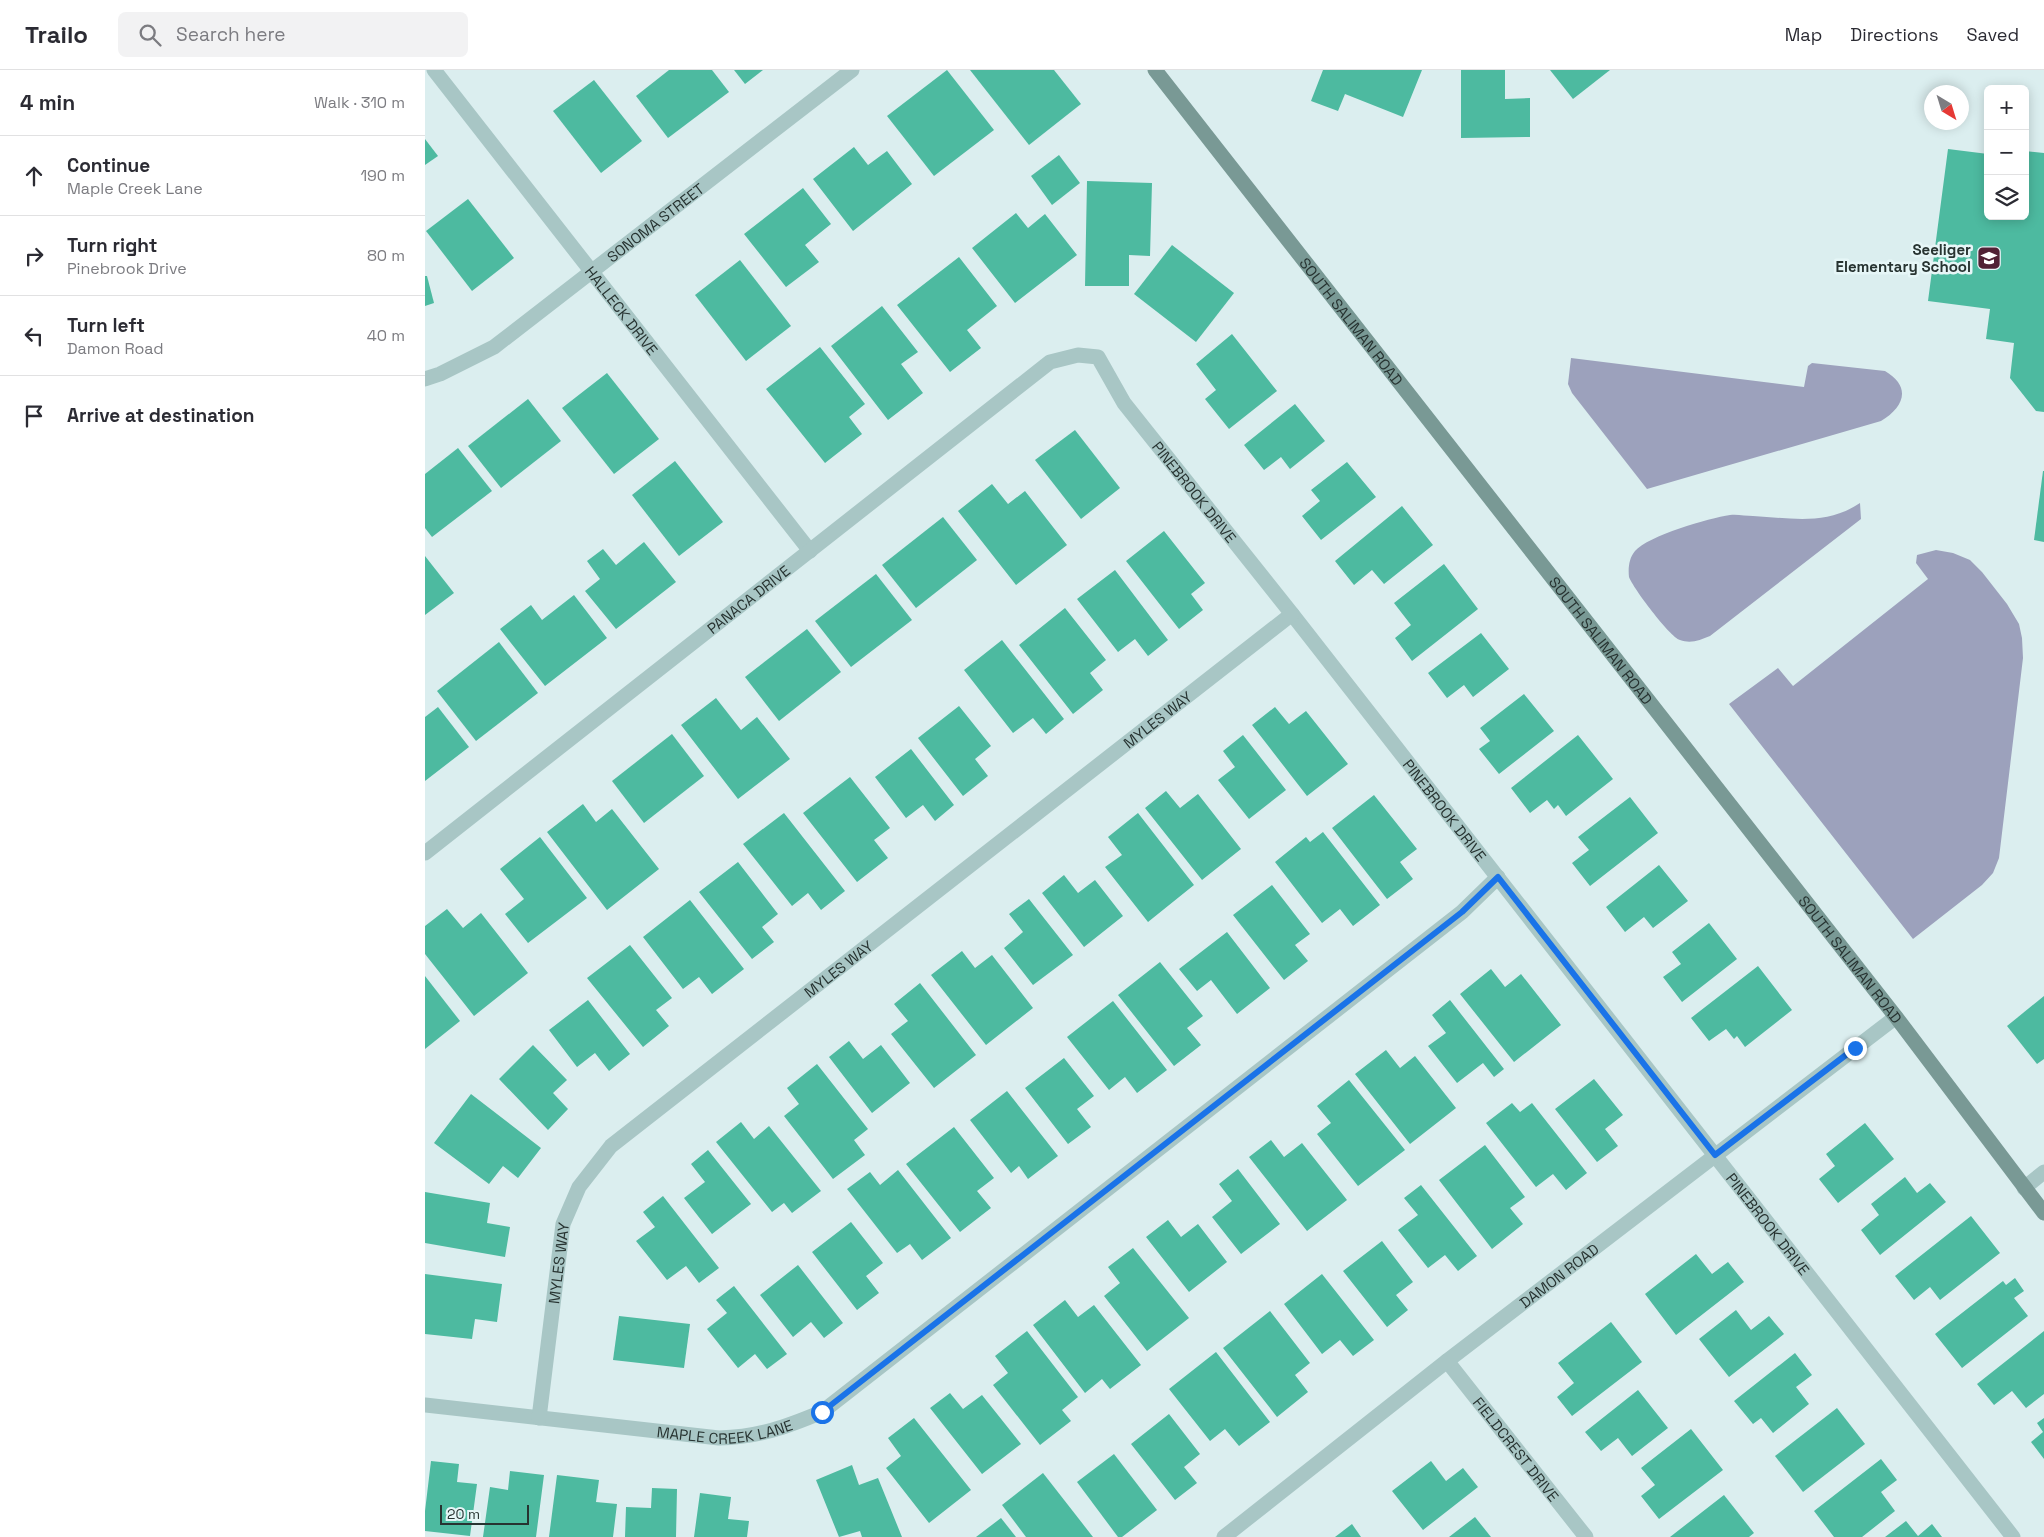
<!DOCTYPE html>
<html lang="en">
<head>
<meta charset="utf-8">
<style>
	body { margin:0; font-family:"Space Grotesk",sans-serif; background:#f2f2f3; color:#2b2b33 }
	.controls { position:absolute; right:15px; top:15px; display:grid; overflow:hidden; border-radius:8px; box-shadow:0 2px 12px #0003 }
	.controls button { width:45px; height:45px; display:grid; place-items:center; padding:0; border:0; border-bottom:1px solid #e1e1e2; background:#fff; color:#2b2b33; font:25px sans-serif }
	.compass { position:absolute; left:1499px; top:15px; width:45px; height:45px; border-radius:50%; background:#fff; box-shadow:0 2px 12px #0003; rotate:142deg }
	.scale { position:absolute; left:15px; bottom:12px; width:89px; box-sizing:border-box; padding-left:5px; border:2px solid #273331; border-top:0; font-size:14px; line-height:18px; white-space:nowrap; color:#273331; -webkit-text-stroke:4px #e6f6f7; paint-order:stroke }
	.stop { position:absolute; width:15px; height:15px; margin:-11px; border:4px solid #1a73e8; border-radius:50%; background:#fff }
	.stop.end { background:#1a73e8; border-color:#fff; box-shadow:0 1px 5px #0008 }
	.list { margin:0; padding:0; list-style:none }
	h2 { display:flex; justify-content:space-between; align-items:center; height:65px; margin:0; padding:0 20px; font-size:21px }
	h2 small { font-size:16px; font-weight:400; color:#7c7c81 }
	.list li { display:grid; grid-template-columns:32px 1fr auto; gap:15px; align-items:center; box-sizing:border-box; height:80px; padding:0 20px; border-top:1px solid #e1e1e2 }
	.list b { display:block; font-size:19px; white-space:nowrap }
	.list p { margin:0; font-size:16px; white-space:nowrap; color:#7c7c81 }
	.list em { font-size:16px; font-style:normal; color:#7c7c81 }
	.icon { flex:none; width:28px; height:28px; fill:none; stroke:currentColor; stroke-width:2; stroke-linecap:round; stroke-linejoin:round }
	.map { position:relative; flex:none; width:1619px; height:1467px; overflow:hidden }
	header { display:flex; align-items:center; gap:30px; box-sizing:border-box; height:70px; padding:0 25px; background:#fff; border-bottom:1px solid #e1e1e2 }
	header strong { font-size:24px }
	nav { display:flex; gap:28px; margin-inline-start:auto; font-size:18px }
	.search { width:350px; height:45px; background:#f2f2f3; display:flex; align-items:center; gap:12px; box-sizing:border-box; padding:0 18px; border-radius:8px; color:#7c7c81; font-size:19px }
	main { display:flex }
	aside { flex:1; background:#fff }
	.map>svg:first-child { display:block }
	.green { fill:#9ca1bc }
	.building { fill:#4dbaa0 }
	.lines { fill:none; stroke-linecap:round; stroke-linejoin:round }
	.street { stroke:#a8c6c5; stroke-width:15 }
	.secondary { stroke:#799995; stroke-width:15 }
	.route { stroke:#1a73e8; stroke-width:6 }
	.labels { text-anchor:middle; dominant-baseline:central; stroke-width:5; stroke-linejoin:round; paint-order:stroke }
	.street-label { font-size:15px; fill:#273331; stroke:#e6f6f7 }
	.poi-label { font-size:15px; font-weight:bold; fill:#273331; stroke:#e6f6f7; text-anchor:end }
</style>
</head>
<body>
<header>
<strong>Trailo</strong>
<div class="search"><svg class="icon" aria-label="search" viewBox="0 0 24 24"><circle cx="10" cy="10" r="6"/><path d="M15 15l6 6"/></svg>Search here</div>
<nav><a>Map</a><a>Directions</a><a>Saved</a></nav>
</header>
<main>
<aside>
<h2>4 min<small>Walk · 310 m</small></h2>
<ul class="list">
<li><svg class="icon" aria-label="ahead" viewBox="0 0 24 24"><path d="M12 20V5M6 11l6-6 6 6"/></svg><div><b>Continue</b><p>Maple Creek Lane</p></div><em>190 m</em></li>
<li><svg class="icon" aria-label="right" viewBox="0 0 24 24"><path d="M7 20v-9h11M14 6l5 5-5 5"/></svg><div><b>Turn right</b><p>Pinebrook Drive</p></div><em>80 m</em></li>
<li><svg class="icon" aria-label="left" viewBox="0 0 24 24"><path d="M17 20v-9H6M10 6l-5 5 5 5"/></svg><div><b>Turn left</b><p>Damon Road</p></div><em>40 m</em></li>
<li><svg class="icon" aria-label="arrive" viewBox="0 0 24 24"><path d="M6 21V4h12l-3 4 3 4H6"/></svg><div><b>Arrive at destination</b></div></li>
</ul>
</aside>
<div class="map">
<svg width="1619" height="1467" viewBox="0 0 1619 1467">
	<rect width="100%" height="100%" fill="#dbeeef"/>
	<g class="green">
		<path d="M 1146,288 L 1379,317 L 1383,296 L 1387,293 L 1460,301 C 1487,317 1479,337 1456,351 L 1222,419 L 1147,323 L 1143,314 Z"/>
		<path d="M 1435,433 L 1436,449 L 1285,566 C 1275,570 1266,574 1255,570 C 1245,567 1208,518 1204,507 C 1203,498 1204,488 1210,481 C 1223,466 1284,448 1305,445 C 1312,444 1321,446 1328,446 C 1366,448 1401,456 1435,433 Z"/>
		<polygon points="1511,480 1528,483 1545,490 1557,502 1582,534 1594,554 1597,568 1598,588 1574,788 1568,803 1557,815 1488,869 1304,634 1353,598 1368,616 1503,509 1491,493 1492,485"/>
	</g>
	<g class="building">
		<polygon points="244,0 287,0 304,22 243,68 211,26"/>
		<polygon points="309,0 338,0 320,14"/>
		<polygon points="522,0 569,60 509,106 462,46"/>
		<polygon points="545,0 629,0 656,34 604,75"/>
		<polygon points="898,0 997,0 978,47 920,24 913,41 886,31"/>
		<polygon points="1036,0 1080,0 1080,29 1105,28 1105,67 1036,68"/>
		<polygon points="1125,0 1185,0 1148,29"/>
		<polygon points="169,10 217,71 176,103 128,41"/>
		<polygon points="0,69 13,86 0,95"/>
		<polygon points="429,77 443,95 462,81 487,114 428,161 388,109"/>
		<polygon points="1523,79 1563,84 1563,146 1600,146 1600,81 1619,83 1619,342 1611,341 1585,308 1589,273 1561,269 1565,239 1503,231"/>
		<polygon points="634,85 655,113 627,135 606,106"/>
		<polygon points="662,111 727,113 725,186 704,185 704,216 660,216"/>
		<polygon points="378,118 406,154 380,175 394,192 361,217 319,164"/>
		<polygon points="43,129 89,188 47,221 1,161"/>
		<polygon points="591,143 603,158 620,144 652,185 590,233 547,178"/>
		<polygon points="747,175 809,223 771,272 709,224"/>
		<polygon points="534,187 572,236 542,260 556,278 525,302 472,235"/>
		<polygon points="315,190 366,256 321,291 270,225"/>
		<polygon points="0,206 2,206 9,233 0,236"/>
		<polygon points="457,236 493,282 476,294 498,323 463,350 406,276"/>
		<polygon points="807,264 852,321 804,359 780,329 791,320 771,294"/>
		<polygon points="395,277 440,334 424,347 437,364 400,393 341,319"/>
		<polygon points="182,303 234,369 189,404 137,338"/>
		<polygon points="103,329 136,371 76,418 43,376"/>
		<polygon points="870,334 900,371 865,399 856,387 839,400 819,375"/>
		<polygon points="650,360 695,418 656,449 610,390"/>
		<polygon points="33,378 67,421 7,467 0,458 0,404"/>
		<polygon points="250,391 298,452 254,486 207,425"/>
		<polygon points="922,392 951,427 896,470 877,446 895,431 886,420"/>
		<polygon points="1618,401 1619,401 1619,472 1609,470"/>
		<polygon points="567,414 583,434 600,421 642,475 591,515 533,441"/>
		<polygon points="977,436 1008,475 959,514 947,500 929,515 910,491"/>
		<polygon points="518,447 552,490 491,538 457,495"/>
		<polygon points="739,461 780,513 766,524 778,540 754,559 701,491"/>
		<polygon points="219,472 251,512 191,559 160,521 175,509 162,491 178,479 191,495"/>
		<polygon points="0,486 29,523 0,545"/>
		<polygon points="1019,494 1053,539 987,591 970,568 986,555 969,533"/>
		<polygon points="690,500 743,570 723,586 710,569 693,582 652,529"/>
		<polygon points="451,504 487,550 426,597 390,551"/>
		<polygon points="149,525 182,568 120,616 75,559 106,535 117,550"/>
		<polygon points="640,538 681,590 665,603 678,620 648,644 594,575"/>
		<polygon points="382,559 416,602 354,651 320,607"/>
		<polygon points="1056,563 1084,599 1048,627 1039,615 1022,628 1003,603"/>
		<polygon points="577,570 639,649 621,664 608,648 588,663 539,600"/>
		<polygon points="74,572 113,623 51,671 12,621"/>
		<polygon points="1099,624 1129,661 1074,704 1054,679 1065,671 1055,658"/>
		<polygon points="291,628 316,660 332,647 365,689 313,729 256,655"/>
		<polygon points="534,636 566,676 550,689 563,706 538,726 493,668"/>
		<polygon points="13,637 44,677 0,711 0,647"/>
		<polygon points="850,637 864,654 881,641 923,694 882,726 827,655"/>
		<polygon points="247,664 279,706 219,753 187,711"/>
		<polygon points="818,665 861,720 824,749 793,710 810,697 798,681"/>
		<polygon points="1153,665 1188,709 1141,746 1133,735 1129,739 1122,730 1105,743 1086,718"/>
		<polygon points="486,679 529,735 510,751 498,735 481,748 450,707"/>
		<polygon points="425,707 465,758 449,770 463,788 432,812 378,743"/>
		<polygon points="741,721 755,738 773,724 816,779 777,810 720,738"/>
		<polygon points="949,725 992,779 975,792 988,809 962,829 907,758"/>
		<polygon points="1205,727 1233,763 1165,816 1147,793 1164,780 1153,767"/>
		<polygon points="158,734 171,752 187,739 234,799 182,840 122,762"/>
		<polygon points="359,743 420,821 396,840 383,823 367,836 318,774"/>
		<polygon points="713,743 769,815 723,852 680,797 697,785 683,767"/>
		<polygon points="898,762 955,835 928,856 915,839 897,853 850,792 881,767 885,772"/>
		<polygon points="115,767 162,828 103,873 80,844 99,829 75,799"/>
		<polygon points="313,792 353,844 337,857 349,872 327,889 274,822"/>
		<polygon points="1234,795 1263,831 1228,858 1219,847 1200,862 1181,837"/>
		<polygon points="639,805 653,823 670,810 698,846 659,877 617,823"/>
		<polygon points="847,815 885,864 870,875 883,891 859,910 808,845"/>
		<polygon points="604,829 648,885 608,915 579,878 598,862 584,844"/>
		<polygon points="265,830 319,899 287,924 274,907 258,919 218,867"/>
		<polygon points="22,839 38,858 56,843 103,903 49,946 0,884 0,856"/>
		<polygon points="1284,853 1312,889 1257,932 1238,907 1256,894 1247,882"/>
		<polygon points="802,862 845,918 812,944 786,910 772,921 754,899"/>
		<polygon points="205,875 247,928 231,940 244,956 218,977 162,908"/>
		<polygon points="537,881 550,898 567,885 608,938 561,975 506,905"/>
		<polygon points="735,892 778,946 762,958 776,975 749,996 693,925"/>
		<polygon points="1333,896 1367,940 1320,977 1312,966 1309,969 1301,959 1284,971 1266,948"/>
		<polygon points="1066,899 1080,917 1096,904 1136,955 1089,992 1035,924"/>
		<polygon points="0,906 35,951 0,979"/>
		<polygon points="495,913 551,985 509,1018 466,964 483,951 469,934"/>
		<polygon points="1619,926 1619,989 1612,994 1582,956"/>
		<polygon points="163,930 205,984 184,1001 170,983 152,997 124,960"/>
		<polygon points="1025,930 1079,999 1069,1007 1058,993 1032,1013 1003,976 1021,963 1007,945"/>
		<polygon points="688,931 742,1000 712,1023 700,1007 684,1020 642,967"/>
		<polygon points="424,971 438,989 456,975 485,1013 447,1043 404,987"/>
		<polygon points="108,975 142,1010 128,1023 143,1039 123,1060 74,1009"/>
		<polygon points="961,980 975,998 990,986 1031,1038 985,1074 930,1004"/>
		<polygon points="639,988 669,1026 652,1039 666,1057 643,1074 600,1018"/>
		<polygon points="392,994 443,1059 429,1070 440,1085 408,1109 359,1046 374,1034 362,1018"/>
		<polygon points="1169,1009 1198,1045 1180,1059 1193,1076 1172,1092 1130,1039"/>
		<polygon points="924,1010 980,1080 933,1116 892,1064 906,1053 892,1036"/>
		<polygon points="582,1021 633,1086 603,1109 594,1096 586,1103 545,1050"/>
		<polygon points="46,1024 116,1078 93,1108 78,1096 64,1114 9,1073"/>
		<polygon points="1087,1033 1095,1042 1107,1033 1162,1103 1141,1120 1128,1104 1111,1117 1061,1053"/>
		<polygon points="316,1052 329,1069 344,1056 396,1121 367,1143 359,1133 347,1142 291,1072"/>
		<polygon points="1440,1053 1469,1089 1413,1133 1394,1109 1410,1096 1401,1084"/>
		<polygon points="529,1057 569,1108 552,1121 566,1138 535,1162 481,1094"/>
		<polygon points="846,1070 859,1087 877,1073 922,1130 882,1161 824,1087"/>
		<polygon points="1060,1075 1100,1127 1085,1138 1098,1154 1067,1179 1014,1110"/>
		<polygon points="283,1080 326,1134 287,1164 259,1128 280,1112 266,1094"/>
		<polygon points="813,1099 855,1154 816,1184 787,1147 807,1131 794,1114"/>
		<polygon points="473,1100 526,1168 497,1190 485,1174 472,1183 422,1119 445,1102 455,1115"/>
		<polygon points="1480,1107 1492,1123 1505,1113 1521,1132 1455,1185 1436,1160 1454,1145 1446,1134"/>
		<polygon points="996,1115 1052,1186 1033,1201 1020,1185 1003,1198 973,1160 993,1145 979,1128"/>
		<polygon points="0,1122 65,1133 62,1153 85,1157 80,1187 0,1173"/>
		<polygon points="238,1126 294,1198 274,1213 261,1196 242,1210 211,1171 230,1157 218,1142"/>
		<polygon points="1546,1146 1575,1183 1515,1230 1505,1217 1489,1230 1470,1206"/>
		<polygon points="743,1150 756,1167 773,1154 802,1192 764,1222 721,1167"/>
		<polygon points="426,1152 458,1193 441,1206 454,1223 432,1240 387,1182"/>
		<polygon points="957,1171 988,1212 971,1225 983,1240 962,1257 918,1201"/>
		<polygon points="708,1178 764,1248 722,1281 679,1226 695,1213 683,1197"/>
		<polygon points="1271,1184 1287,1204 1303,1192 1319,1212 1251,1265 1220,1224"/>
		<polygon points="373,1195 418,1253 399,1268 386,1252 368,1267 335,1225"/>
		<polygon points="0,1204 77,1214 72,1252 50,1249 47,1269 0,1264"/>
		<polygon points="897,1204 949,1270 928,1286 915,1270 897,1284 859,1234"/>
		<polygon points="1590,1208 1599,1221 1589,1228 1603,1246 1537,1298 1510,1264 1578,1211 1581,1215"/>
		<polygon points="309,1216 362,1284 342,1299 330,1284 313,1298 282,1259 302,1243 291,1230"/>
		<polygon points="640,1230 653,1247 669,1235 716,1295 685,1319 677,1309 660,1323 608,1255"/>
		<polygon points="1311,1240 1326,1260 1344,1246 1359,1264 1304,1307 1274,1269"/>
		<polygon points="845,1241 885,1293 870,1305 883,1322 852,1347 798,1278"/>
		<polygon points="194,1246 265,1254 259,1298 188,1290"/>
		<polygon points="1186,1252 1217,1292 1147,1346 1132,1327 1149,1313 1133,1293"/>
		<polygon points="602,1261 653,1327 637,1340 646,1351 615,1375 568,1315 583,1303 570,1286"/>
		<polygon points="1619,1261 1619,1324 1601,1338 1587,1321 1569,1335 1552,1314"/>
		<polygon points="791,1282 845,1352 814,1376 800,1359 785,1371 744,1319"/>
		<polygon points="1370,1283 1387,1305 1371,1317 1384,1334 1348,1363 1336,1348 1328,1354 1309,1331"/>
		<polygon points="1213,1320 1243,1358 1207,1386 1193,1368 1176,1381 1160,1362"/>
		<polygon points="525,1323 538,1339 557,1325 596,1374 557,1404 505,1338"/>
		<polygon points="1412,1338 1440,1374 1378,1422 1350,1386"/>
		<polygon points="744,1344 775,1384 759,1397 772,1413 750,1430 706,1374"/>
		<polygon points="489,1348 546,1420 504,1453 461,1398 476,1386 463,1368"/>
		<polygon points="1619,1348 1619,1389 1606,1372 1618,1362 1612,1353"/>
		<polygon points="1266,1359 1298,1400 1234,1449 1216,1426 1230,1415 1216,1398"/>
		<polygon points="689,1384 732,1440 697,1467 693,1467 652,1412"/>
		<polygon points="1456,1389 1472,1410 1456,1422 1470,1441 1437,1467 1409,1467 1389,1441"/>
		<polygon points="6,1391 34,1394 32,1412 52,1414 45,1466 0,1461 0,1441"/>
		<polygon points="1006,1391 1021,1411 1038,1398 1053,1417 998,1460 967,1421"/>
		<polygon points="427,1395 434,1415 453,1408 477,1467 437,1467 435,1461 414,1467 391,1410"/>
		<polygon points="85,1401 119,1405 111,1467 58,1467 65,1417 83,1420"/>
		<polygon points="618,1403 668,1467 601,1467 577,1435"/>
		<polygon points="132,1405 174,1410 171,1432 192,1434 188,1467 124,1467"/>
		<polygon points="227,1418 252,1419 251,1467 200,1467 201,1437 226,1438"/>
		<polygon points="275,1423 306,1427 303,1449 324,1451 322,1467 269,1467"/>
		<polygon points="1299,1425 1329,1463 1324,1467 1245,1467"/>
		<polygon points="1050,1447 1066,1467 1024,1467"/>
		<polygon points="576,1448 591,1467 551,1467"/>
		<polygon points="1481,1451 1493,1466 1507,1454 1517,1467 1460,1467"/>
		<polygon points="927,1454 936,1467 910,1467"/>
	</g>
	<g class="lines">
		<g class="street">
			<path id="s1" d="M 9,0 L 385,481"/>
			<path id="s2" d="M 0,309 L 15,304 L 69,277 L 427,0"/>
			<path id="s3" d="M 0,783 L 625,292 L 653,285 L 673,287 L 699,333 L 867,544 L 1588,1467"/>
			<polyline points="1599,1118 1619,1102"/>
			<path id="s4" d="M 1022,1291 L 1161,1467"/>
			<path id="s5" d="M 0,1335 L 294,1368 C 334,1367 361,1357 397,1342 L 1037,842 L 1073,807"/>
			<path id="s6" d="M 114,1348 L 138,1154 L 154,1117 L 186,1076 L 867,544"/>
			<path id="s7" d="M 799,1467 L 1022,1291 L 1471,947"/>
		</g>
		<path class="secondary" id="s8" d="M 730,0 L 1471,947 L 1619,1143"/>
	</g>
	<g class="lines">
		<polyline class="route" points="397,1342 1037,842 1073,807 1290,1085 1430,978"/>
	</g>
	<defs>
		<g id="school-square" transform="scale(1.25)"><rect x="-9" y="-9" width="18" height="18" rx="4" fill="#512135" stroke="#e6f6f7"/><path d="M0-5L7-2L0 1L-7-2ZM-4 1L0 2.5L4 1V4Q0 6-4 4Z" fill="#fff"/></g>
	</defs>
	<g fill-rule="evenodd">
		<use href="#school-square" x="1564" y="188"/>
	</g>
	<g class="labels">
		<g class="street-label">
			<text stroke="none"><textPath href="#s2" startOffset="280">SONOMA STREET</textPath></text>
			<text stroke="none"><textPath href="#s1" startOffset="305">HALLECK DRIVE</textPath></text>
			<text stroke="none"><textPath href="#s8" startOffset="319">SOUTH SALIMAN ROAD</textPath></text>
			<text stroke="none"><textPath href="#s3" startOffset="1010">PINEBROOK DRIVE</textPath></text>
			<text stroke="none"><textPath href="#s3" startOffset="411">PANACA DRIVE</textPath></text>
			<text stroke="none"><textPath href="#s8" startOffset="724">SOUTH SALIMAN ROAD</textPath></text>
			<text stroke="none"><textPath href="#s6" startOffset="981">MYLES WAY</textPath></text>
			<text stroke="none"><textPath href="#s3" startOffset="1415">PINEBROOK DRIVE</textPath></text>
			<text stroke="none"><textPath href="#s8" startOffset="1129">SOUTH SALIMAN ROAD</textPath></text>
			<text stroke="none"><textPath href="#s6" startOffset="576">MYLES WAY</textPath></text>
			<text stroke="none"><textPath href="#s3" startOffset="1940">PINEBROOK DRIVE</textPath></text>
			<text stroke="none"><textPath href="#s6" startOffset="156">MYLES WAY</textPath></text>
			<text stroke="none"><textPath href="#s7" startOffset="425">DAMON ROAD</textPath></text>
			<text stroke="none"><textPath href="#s5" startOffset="302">MAPLE CREEK LANE</textPath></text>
			<text stroke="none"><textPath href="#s4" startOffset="112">FIELDCREST DRIVE</textPath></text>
		</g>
		<g class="poi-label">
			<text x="1546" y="179">Seeliger<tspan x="1546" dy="17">Elementary School</tspan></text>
		</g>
	</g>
</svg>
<div class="controls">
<button>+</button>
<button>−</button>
<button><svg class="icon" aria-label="layers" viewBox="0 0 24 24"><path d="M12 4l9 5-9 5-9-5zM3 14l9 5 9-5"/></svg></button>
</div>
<svg class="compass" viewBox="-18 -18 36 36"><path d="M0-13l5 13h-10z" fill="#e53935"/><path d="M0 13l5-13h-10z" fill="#7c7c81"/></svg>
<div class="scale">20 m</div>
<div class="stop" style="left:397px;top:1342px"></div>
<div class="stop end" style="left:1430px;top:978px"></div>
</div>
</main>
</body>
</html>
